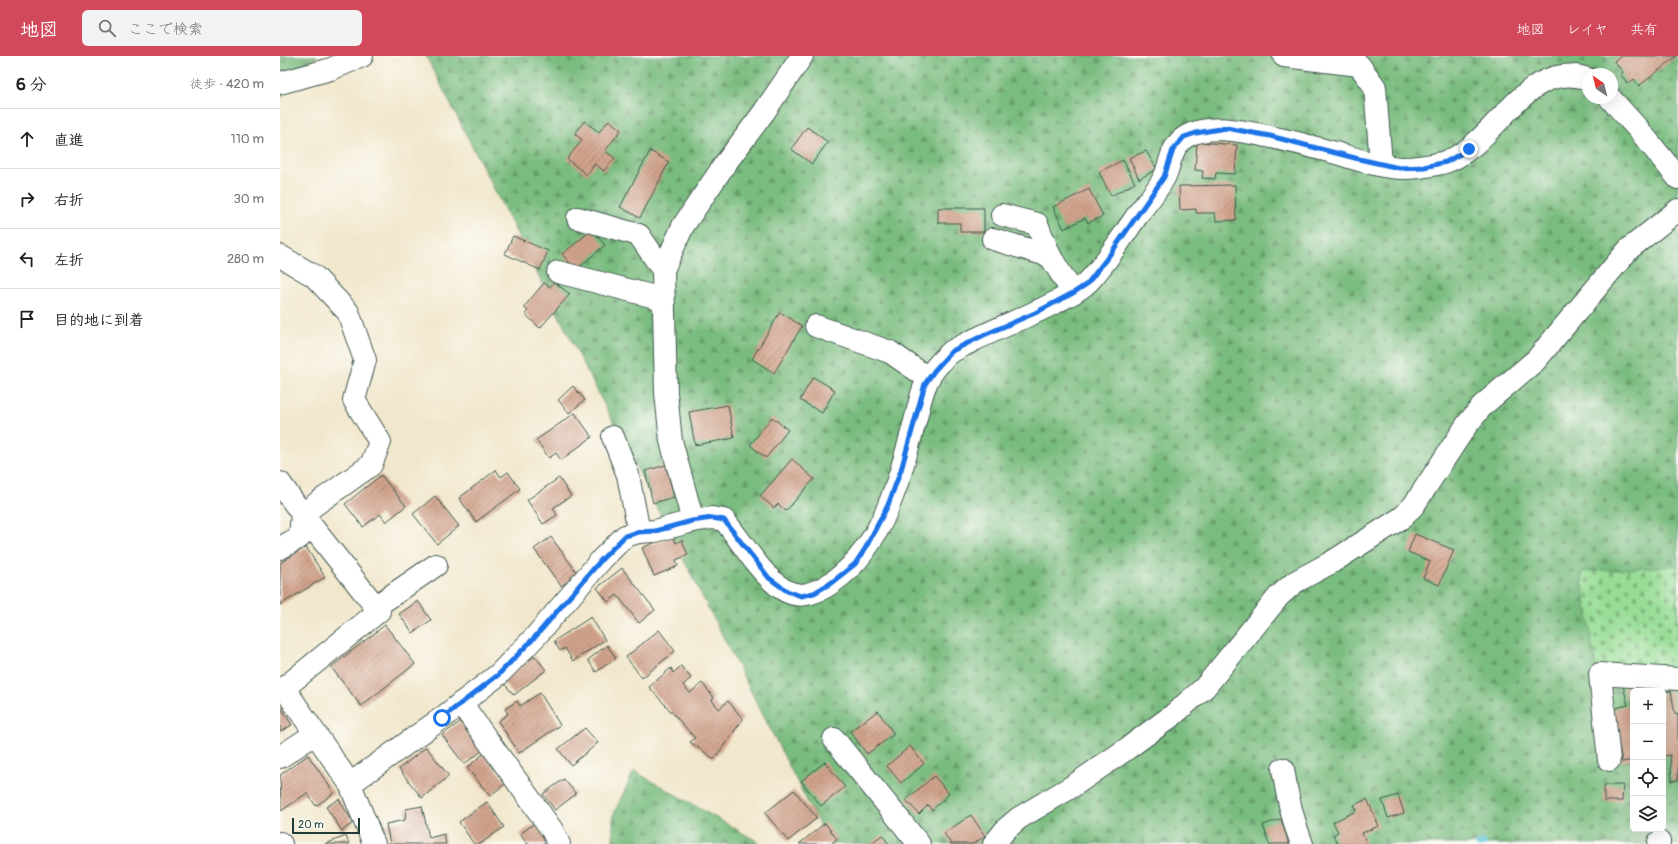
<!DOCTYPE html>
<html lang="ja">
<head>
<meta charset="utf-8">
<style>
	body { margin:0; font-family:Pangolin,"Klee One",sans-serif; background:#f2f2f2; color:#202124 }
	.controls { position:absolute; right:12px; bottom:12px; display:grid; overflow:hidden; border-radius:6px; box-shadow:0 4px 16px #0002 }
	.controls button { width:36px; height:36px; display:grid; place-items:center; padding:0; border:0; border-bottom:1px solid #e0e0e0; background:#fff; color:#202124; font:20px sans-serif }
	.compass { position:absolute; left:1302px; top:12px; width:36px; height:36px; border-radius:50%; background:#fff; box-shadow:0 4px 16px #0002; rotate:325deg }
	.scale { position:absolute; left:12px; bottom:10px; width:68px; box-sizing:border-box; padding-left:4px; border:2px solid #1f3d34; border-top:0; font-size:11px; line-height:14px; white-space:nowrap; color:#1f3d34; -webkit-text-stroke:3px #fdfcf7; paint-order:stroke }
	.stop { position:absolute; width:12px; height:12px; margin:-9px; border:3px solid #1a73e8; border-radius:50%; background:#fff }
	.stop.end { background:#1a73e8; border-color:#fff; box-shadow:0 1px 4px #0008 }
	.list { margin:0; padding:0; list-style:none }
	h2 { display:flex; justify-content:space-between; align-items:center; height:52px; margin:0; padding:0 16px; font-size:17px }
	h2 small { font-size:13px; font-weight:400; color:#757577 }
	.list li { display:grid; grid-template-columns:26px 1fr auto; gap:12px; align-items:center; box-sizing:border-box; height:60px; padding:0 16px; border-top:1px solid #e0e0e0 }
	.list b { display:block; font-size:15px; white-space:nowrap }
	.list em { font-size:13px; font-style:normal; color:#757577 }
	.icon { flex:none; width:22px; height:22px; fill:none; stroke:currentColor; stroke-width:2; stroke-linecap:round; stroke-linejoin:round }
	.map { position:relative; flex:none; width:1398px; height:788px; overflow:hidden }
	header { display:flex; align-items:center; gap:24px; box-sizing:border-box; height:56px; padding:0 20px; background:#d1495b; color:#fff }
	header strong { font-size:19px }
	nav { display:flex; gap:22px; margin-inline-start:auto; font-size:14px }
	.search { width:280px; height:36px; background:#f2f2f2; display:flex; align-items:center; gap:10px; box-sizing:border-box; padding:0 14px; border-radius:6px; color:#757577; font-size:15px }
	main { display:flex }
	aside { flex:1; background:#fff }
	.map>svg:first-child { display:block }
	.forest { fill:url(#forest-firs); stroke:#4c7c5a; fill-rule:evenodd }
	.cemetery { fill:url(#cemetery-stones); stroke:#5b8d65 }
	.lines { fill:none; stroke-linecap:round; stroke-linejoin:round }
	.stream { stroke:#5cc3d9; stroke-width:7 }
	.building { fill:url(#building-hatch) }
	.minor-casing { stroke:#3e564b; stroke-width:24 }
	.minor { stroke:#fff; stroke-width:22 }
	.route { stroke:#1a73e8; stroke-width:5 }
</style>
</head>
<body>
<header>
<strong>地図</strong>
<div class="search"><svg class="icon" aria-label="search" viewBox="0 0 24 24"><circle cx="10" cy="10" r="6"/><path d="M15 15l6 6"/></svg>ここで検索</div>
<nav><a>地図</a><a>レイヤ</a><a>共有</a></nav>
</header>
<main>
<aside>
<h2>6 分<small>徒歩 · 420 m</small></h2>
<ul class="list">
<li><svg class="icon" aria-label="ahead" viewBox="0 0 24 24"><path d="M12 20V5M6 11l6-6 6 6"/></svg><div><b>直進</b></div><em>110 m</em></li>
<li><svg class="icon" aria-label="right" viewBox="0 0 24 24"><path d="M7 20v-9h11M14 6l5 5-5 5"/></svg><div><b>右折</b></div><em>30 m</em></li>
<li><svg class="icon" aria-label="left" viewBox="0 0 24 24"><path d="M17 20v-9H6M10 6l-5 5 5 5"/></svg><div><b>左折</b></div><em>280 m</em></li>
<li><svg class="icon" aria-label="arrive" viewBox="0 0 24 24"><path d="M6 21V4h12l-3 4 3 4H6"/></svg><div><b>目的地に到着</b></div></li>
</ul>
</aside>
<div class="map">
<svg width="1398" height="788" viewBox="0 0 1398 788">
	<defs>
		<pattern id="forest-firs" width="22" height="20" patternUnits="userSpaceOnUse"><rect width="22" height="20" fill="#79bc7f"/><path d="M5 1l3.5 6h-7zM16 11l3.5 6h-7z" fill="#639a69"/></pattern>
		<pattern id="cemetery-stones" width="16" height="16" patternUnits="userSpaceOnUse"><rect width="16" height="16" fill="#97dd96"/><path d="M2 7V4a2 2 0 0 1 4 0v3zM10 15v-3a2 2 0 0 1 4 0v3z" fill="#7bb47b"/></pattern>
		<pattern id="building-hatch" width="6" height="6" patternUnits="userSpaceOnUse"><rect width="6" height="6" fill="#d1a38c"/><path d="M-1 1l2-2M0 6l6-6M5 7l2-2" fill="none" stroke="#a98673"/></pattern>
	</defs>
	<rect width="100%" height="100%" fill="#fdfcf7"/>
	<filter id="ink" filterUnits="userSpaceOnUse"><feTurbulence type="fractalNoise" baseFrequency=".025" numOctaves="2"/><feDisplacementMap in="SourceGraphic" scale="8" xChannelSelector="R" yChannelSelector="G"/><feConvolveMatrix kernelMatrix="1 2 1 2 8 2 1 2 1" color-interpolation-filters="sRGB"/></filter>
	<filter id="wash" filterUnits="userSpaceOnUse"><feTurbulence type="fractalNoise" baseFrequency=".012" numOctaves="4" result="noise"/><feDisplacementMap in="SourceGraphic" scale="16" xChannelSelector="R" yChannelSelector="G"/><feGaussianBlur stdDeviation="0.9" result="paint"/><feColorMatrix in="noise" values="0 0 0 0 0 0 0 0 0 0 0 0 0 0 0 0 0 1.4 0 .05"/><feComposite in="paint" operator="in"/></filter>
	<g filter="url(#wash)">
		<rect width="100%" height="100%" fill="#f1e7cc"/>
		<g class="forest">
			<polygon points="0,0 37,0 0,43"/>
			<path d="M 146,0 L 1398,0 L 1398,788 L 549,788 ZM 1308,18 L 1332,18 L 1332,42 L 1308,42 ZM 1353,635 L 1383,635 L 1383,773 L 1353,773 Z"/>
			<polygon points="354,715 475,784 478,788 333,788 333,759"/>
		</g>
		<polygon class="cemetery" points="1398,510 1398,632 1316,613 1301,516"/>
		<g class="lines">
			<polyline class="stream" points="1199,788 1203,787"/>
		</g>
		<g id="blocks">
			<g class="building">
				<polygon points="1341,0 1397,0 1359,30 1354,23 1348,28 1341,19 1343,16 1334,5"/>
				<polygon points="329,64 341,74 325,95 335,102 324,115 315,108 307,119 287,103 302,84 295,78 304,65 319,76"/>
				<polygon points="527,71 548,86 532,108 511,93"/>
				<polygon points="917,86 957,89 955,118 936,117 935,123 922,122 923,115 915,114"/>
				<polygon points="370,95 389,106 360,162 340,151"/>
				<polygon points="866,95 877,113 859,123 849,102"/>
				<polygon points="843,104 855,127 831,140 819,116"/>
				<polygon points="955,129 956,164 936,165 935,157 916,157 916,153 900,154 899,130"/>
				<polygon points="809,133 823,160 808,167 805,162 784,173 773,151"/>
				<polygon points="658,152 704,152 704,176 680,176 680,167 658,167"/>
				<polygon points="312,174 325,189 296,214 282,198"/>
				<polygon points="233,180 268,195 260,214 225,198"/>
				<polygon points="274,226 290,238 260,272 245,258 248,255 244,251 264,227 270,231"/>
				<polygon points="500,256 522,270 494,317 472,303"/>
				<polygon points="533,321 555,334 542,357 520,344"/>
				<polygon points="293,330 305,344 289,357 278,344"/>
				<polygon points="448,349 454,382 415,389 409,356"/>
				<polygon points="295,357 312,381 281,404 276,397 269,402 256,384"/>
				<polygon points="492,361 508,374 486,402 470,389"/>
				<polygon points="512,403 534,423 506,455 498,448 494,452 480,440"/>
				<polygon points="386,409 394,441 373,447 365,415"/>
				<polygon points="216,414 221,421 228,416 240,433 196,466 179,442"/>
				<polygon points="101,419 126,450 106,466 100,458 83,471 65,448"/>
				<polygon points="279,422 291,440 273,452 277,459 263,468 247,444"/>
				<polygon points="155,440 179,470 157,488 133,458"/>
				<polygon points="1135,478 1174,494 1159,529 1143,522 1150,505 1128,496"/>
				<polygon points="392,479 396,487 402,484 408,499 396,504 398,510 374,520 362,492"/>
				<polygon points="271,481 298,518 281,530 254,493"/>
				<polygon points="26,491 45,521 0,549 0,507"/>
				<polygon points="342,512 375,554 359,567 337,539 328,546 317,532"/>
				<polygon points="138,545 151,564 133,577 119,558"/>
				<polygon points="311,561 325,584 293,605 285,592 280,595 274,585"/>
				<polygon points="105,569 135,608 81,650 51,611"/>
				<polygon points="379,574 395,595 362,622 346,601"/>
				<polygon points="327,589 336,602 316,616 308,604"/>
				<polygon points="255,600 266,614 234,639 222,625"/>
				<polygon points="401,610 411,622 403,629 410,637 422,627 434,642 432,644 439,653 448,645 463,663 434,703 410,686 415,682 369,631 391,612 393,617"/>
				<polygon points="1372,626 1375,635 1353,635 1353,704 1342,706 1332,653 1348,649 1343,630"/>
				<polygon points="1391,635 1395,658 1398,657 1398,724 1392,725 1390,699 1383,700 1383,636"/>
				<polygon points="260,637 280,669 239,697 218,665 228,658 225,653 237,645 240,650"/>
				<polygon points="0,650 12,669 0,676"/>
				<polygon points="598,655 614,678 587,698 570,675"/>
				<polygon points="180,666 202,695 184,708 162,679"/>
				<polygon points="305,672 318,687 291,709 278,693"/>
				<polygon points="630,690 644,708 621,727 607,710"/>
				<polygon points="146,691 169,720 142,742 119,713"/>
				<polygon points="203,698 227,726 210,740 187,712"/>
				<polygon points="28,699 54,737 36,750 27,737 1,755 0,719"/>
				<polygon points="545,706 565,731 541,750 521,725"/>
				<polygon points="654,720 669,738 652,754 648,749 639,758 626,744"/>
				<polygon points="284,723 296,738 275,754 263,738"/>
				<polygon points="1324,729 1343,729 1342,745 1324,745"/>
				<polygon points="514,734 537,762 508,785 485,757"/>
				<polygon points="1118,739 1124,757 1108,762 1102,744"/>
				<polygon points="59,743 73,767 62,775 46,751"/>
				<polygon points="1087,743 1099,770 1082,777 1086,786 1083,788 1058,788 1053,779 1058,776 1053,766 1076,755 1074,749"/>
				<polygon points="207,746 224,771 200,788 194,788 179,766"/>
				<polygon points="142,750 149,782 164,778 166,788 110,788 106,768 125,764 126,753"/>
				<polygon points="691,759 705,780 693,788 671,788 664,777"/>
				<polygon points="1001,763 1009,788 989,788 983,769"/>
				<polygon points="255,767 270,788 247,788 240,778"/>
				<polygon points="545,767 557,783 552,787 553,788 519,788"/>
				<polygon points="602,779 609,788 590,788"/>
				<polygon points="66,780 69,788 45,788"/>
			</g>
		</g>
	</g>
	<g filter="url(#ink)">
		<use href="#blocks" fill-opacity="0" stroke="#3e564b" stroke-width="1"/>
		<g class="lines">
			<g class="minor-casing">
				<g id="minor">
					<polyline points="1004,0 1079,9 1095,31 1101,108"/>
					<polyline points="0,27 51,13 82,0"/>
					<polyline points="1330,42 1359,74 1398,122"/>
					<polyline points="722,159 757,168 770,200"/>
					<polyline points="298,162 359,179 383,214"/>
					<polyline points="713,183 770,200 793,237"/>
					<polyline points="0,200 34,220 68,256 85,304 74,344 100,386 91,409 22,458 99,555 4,632 70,728 94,788"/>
					<polyline points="278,216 383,243"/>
					<polyline points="536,270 610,296 648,322"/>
					<polyline points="333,381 348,419 359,476"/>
					<polyline points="0,427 22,458 20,481 0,492"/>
					<polyline points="413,465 391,385 386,337 383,214 403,170 445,108 484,56 522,0"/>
					<polyline points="95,551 156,509"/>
					<polyline points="181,647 272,774 279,788"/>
					<polyline points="554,683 639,788"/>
					<polyline points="0,701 35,678"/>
					<polyline points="1329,704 1320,618 1398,623"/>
					<path d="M 1003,713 C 1007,740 1012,763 1022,788"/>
					<path d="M 70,728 L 162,662 L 218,619 L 255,581 L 322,503 L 345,480 L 359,476 L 375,475 L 413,465 L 432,462 L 444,464 C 461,484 483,523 506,535 C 520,542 532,538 545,531 C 601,498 618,427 634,369 C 639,352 641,333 651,318 C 656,311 664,302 671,296 C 677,292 685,289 692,285 C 720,271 750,260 778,245 C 788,240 800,234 808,226 C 828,205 844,178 861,154 C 869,144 879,132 885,120 C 891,106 891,89 907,80 C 929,69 954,74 977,78 C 1002,83 1027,89 1052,96 C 1074,102 1098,111 1121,112 C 1135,112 1149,110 1162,107 C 1215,93 1245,0 1308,23"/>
					<polyline points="1379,786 1379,788"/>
					<polyline points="0,787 1,788"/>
					<polyline points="714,788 726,773 739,762 793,730 848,692 893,659 925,631 999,540 1015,526 1052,506 1123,461 1134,449 1186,370 1203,349 1256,304 1349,193 1398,154"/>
				</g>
			</g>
			<use href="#minor" class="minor"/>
		</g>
	</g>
	<g class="lines" filter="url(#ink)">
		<polyline class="route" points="162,662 218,619 255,581 322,503 345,480 359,476 375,475 412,465 432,462 444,464 489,522 507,535 521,540 534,537 551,527 575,508 585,493 608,449 621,414 645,328 654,315 672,295 704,279 755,257 793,237 807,228 831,197 884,121 893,94 904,81 916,77 946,72 990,80 1079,103 1119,112 1144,111 1166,106 1189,93"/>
	</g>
</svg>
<div class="controls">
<button>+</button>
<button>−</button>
<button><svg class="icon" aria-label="locate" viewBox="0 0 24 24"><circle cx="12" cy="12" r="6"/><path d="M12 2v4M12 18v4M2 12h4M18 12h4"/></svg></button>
<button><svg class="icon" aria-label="layers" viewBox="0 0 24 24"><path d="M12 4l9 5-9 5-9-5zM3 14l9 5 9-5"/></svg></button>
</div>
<svg class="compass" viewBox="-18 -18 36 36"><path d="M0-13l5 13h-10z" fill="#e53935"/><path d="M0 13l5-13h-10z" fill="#757577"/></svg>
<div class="scale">20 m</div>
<div class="stop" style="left:162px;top:662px"></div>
<div class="stop end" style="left:1189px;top:93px"></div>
</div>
</main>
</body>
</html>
